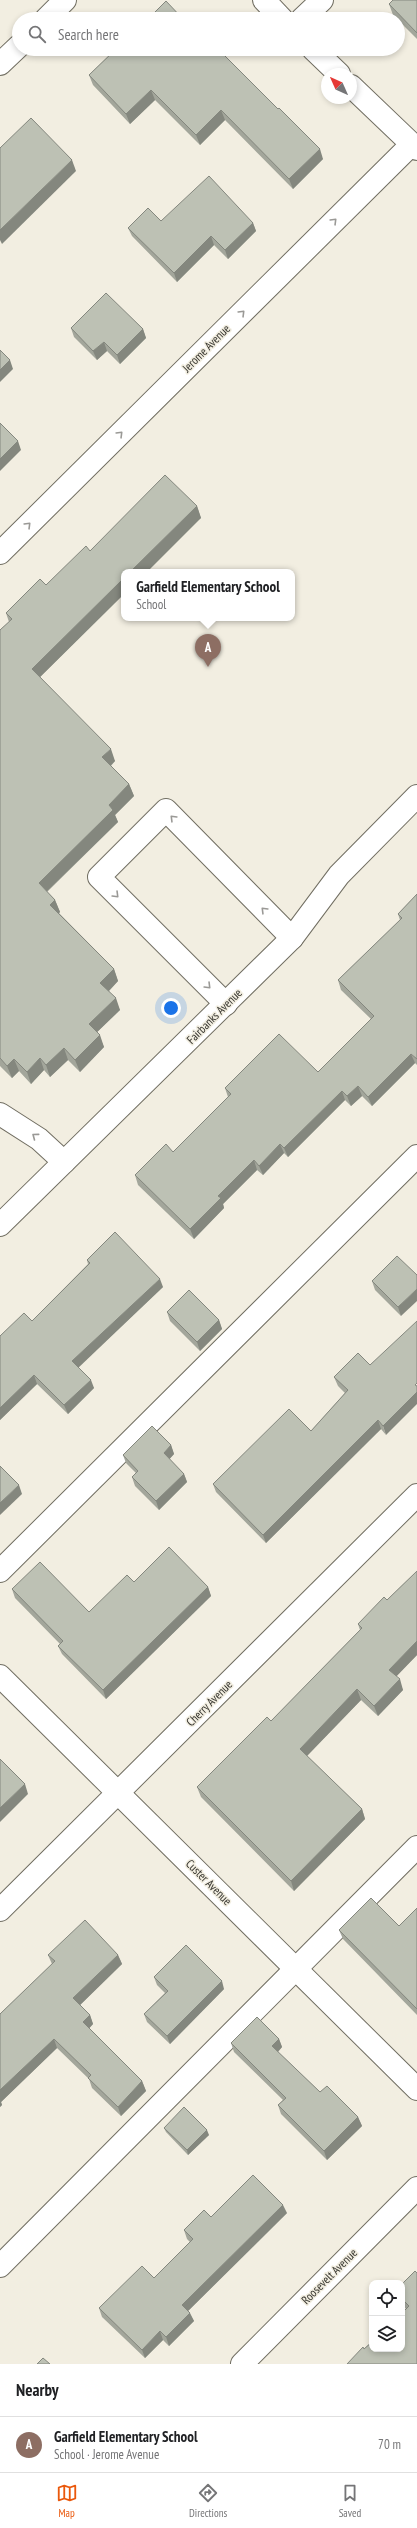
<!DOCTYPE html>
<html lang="en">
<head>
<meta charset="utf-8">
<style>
	body { margin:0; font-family:"PT Sans Narrow",sans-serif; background:#f2f2f2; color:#202124 }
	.controls { position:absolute; right:12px; bottom:12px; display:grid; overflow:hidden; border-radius:8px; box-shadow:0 2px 6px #0003 }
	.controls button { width:36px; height:36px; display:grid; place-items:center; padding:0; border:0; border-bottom:1px solid #e0e0e0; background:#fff; color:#202124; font:20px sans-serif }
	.compass { position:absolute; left:321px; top:68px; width:36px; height:36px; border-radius:50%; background:#fff; box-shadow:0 2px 6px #0003; rotate:315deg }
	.you { position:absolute; left:171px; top:1008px; width:14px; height:14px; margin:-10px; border:3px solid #fff; border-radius:50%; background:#1a73e8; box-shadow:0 0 0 6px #1a73e833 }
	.badge { display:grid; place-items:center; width:26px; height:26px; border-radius:50%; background:#ea580c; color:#fff; font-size:13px; font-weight:700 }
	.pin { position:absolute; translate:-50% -33px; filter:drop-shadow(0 1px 2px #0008) }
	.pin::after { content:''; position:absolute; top:21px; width:14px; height:12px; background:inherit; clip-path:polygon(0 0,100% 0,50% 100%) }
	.popup { position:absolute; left:121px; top:569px; width:174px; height:52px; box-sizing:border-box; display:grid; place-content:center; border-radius:8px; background:#fff; filter:drop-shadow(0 1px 3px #0005); font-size:13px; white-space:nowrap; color:#757577 }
	.popup b { font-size:15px; color:#202124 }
	.popup::after { content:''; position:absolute; left:50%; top:100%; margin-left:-8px; border:8px solid transparent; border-top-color:#fff }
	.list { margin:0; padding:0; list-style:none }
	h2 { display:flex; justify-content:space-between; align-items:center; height:52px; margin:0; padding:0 16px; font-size:17px }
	h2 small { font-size:13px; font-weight:400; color:#757577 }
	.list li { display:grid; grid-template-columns:26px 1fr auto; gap:12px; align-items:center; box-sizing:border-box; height:56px; padding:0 16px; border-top:1px solid #e0e0e0 }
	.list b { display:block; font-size:15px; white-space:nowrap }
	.list p { margin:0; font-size:13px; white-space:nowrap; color:#757577 }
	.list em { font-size:13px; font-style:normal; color:#757577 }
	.icon { flex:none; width:22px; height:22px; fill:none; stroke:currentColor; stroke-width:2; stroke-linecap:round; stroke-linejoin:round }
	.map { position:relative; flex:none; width:417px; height:2364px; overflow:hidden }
	.search { position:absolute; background:#fff; box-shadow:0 2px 6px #0003; left:12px; right:12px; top:12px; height:44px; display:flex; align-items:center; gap:10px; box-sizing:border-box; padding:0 14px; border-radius:22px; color:#757577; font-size:15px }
	.sheet { height:108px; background:#fff }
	nav { display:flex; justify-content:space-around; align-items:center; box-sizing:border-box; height:56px; border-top:1px solid #e0e0e0; background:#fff; font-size:11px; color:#757577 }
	nav a { display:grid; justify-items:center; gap:2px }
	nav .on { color:#ea580c }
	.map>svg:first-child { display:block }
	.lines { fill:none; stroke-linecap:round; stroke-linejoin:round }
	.minor-casing { stroke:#716e62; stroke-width:24 }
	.minor { stroke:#fff; stroke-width:22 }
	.wall { fill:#a3a69b }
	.shaded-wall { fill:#84877e }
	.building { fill:#bdc1b4; stroke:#84877e }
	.oneway { stroke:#9a9996 }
	.labels { text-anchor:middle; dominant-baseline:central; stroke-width:3; stroke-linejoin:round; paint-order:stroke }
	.street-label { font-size:12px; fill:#34332d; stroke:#f2eee1 }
</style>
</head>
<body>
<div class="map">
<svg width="417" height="2364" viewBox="0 0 417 2364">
	<rect width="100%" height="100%" fill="#f2eee1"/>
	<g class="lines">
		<g class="minor-casing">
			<g id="minor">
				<polyline points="264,0 282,19"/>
				<polyline points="46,19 65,0"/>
				<polyline points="302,19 322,0"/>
				<polyline points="313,49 339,74"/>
				<polyline points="0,64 19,46"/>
				<polyline points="351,86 417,149"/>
				<polyline points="0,553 412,144"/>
				<polyline points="226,1004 99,877 166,810 292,938"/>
				<polyline points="0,1114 39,1139 64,1162"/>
				<polyline points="0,1225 292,938 339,875 417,796"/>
				<polyline points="0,1571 417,1156"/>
				<polyline points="0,1676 417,2089"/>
				<polyline points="0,1910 417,1495"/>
				<polyline points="0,2266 417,1847"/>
				<polyline points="242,2364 417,2188"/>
			</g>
		</g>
		<use href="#minor" class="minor"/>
	</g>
	<g class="wall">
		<polygon points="417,0 417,39 398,20 398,19 397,19 393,15 389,4"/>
		<polygon points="116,49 323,159 293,189 225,120 200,145 155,100 130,124 93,85 89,75"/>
		<polygon points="161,221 253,223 256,231 228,259 214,245 177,282 132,236 128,228"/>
		<polygon points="71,328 143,329 146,338 120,364 107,351 97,360 74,337"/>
		<polygon points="197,506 201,518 124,572 124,594 40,677 115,761 111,766 129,784 134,796 115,815 118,822 47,892 55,900 60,912 59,913 114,969 118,981 109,991 120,1010 97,1032 104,1047 80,1072 68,1060 50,1077 44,1070 31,1084 19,1071 12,1078 0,1066 0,630 9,622 6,613 46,585 90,551"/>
		<polygon points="417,894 417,1065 415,1063 372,1106 362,1096 351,1106 345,1100 288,1157 284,1153 263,1175 257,1170 223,1204 224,1208 194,1239 138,1185 135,1175 173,1152 228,1097 225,1088 318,1072 371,1019 341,990 338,980 400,920 398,914"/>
		<polygon points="397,1256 401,1316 375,1290 372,1281"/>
		<polygon points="87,1260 163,1287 78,1367 94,1388 68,1414 37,1384 0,1420 0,1336 32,1321 88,1264"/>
		<polygon points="167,1312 219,1320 222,1329 200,1351 170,1321"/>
		<polygon points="358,1353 386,1435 381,1429 266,1543 216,1492 213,1484 311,1431 345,1393 338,1386 334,1377"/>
		<polygon points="171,1445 174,1454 169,1459 184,1474 187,1482 159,1510 135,1486 132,1477 136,1473 126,1463 123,1455"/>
		<polygon points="417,1571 417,1655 396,1676 403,1690 378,1716 361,1700 307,1756 362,1809 365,1819 294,1891 201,1797 197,1787 271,1721 314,1677 360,1630 358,1624 387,1600"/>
		<polygon points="134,1582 208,1587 211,1596 106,1699 62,1654 58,1646 60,1644 15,1598 12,1589 89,1612"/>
		<polygon points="417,1908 417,2015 343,1939 339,1930 399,1926"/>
		<polygon points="48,1955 118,1955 122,1964 80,2005 90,2015 93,2024 89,2028 142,2081 146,2091 121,2116 92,2088 89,2079 57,2048 1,2102 2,2105 0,2107 0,2014 52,1964"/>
		<polygon points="154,1977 224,1989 170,2044 147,2022 144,2014 165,1993 157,1985"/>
		<polygon points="279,2039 282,2047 278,2052 320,2092 358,2117 362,2126 327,2160 281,2114 278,2105 283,2100 234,2052 231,2043"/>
		<polygon points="164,2128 209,2135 188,2155 166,2132"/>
		<polygon points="287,2213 188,2311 194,2321 169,2346 163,2340 145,2358 102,2317 99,2308 154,2278 190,2242 187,2239 184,2230 211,2217"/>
		<polygon points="417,2273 417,2364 364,2349 406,2309 403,2305 402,2303 402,2284"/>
	</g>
	<g class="shaded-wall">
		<polygon points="151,90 155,100 130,124 126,114"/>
		<polygon points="221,110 225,120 200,145 196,135"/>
		<polygon points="320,149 323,159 293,189 289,179"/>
		<polygon points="72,160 76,171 2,244 0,240 0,230"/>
		<polygon points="253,223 256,231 228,259 225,250"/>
		<polygon points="211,236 214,245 177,282 174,273"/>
		<polygon points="143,329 146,338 120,364 117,355"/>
		<polygon points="104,342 107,351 97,360 93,351"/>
		<polygon points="10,360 13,369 0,382 0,370"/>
		<polygon points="18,441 21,450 0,471 0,459"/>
		<polygon points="197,506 201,518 147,572 130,572"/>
		<polygon points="124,578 124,594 36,681 32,669"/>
		<polygon points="111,749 115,761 107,769 102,757"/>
		<polygon points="129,784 134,796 115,815 118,822 43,895 39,883 109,805"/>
		<polygon points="55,900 60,912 55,917 50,905"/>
		<polygon points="114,969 118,981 105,995 100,983"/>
		<polygon points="116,998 120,1010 93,1036 89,1024"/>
		<polygon points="100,1035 104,1047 80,1072 75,1060"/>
		<polygon points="64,1048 68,1060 50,1077 46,1065"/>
		<polygon points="411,1054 415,1063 372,1106 368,1097"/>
		<polygon points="40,1058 44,1070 31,1084 27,1072"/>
		<polygon points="14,1059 19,1071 12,1078 7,1066"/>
		<polygon points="358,1086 362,1096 351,1106 347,1096"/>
		<polygon points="342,1091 345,1100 288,1157 284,1148"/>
		<polygon points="280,1144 284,1153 263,1175 259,1166"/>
		<polygon points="254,1160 257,1170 223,1204 224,1208 194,1239 190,1229 218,1196"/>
		<polygon points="160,1279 163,1287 76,1370 72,1361"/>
		<polygon points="417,1289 417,1301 401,1316 398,1307"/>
		<polygon points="219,1320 222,1329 200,1351 197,1342"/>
		<polygon points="34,1375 37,1384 0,1420 0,1408"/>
		<polygon points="91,1380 94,1388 68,1414 64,1405"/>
		<polygon points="417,1392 417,1404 386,1435 383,1426"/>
		<polygon points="378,1420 381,1429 266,1543 263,1535"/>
		<polygon points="171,1445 174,1454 167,1462 164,1453"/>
		<polygon points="184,1474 187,1482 159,1510 156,1501"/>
		<polygon points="19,1485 22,1494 0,1515 0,1503"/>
		<polygon points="208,1587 211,1596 106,1699 103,1690"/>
		<polygon points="417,1641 417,1655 393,1680 389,1670"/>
		<polygon points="400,1679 403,1690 378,1716 374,1706"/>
		<polygon points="357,1689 361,1700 304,1759 300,1749"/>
		<polygon points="25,1784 28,1794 0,1822 0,1808"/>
		<polygon points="362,1809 365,1819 294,1891 291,1881"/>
		<polygon points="118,1955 122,1964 77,2008 73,1998"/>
		<polygon points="222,1981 224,1989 170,2044 167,2036"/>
		<polygon points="90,2015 93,2024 86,2032 83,2022"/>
		<polygon points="54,2039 57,2048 1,2102 2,2105 0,2107 0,2090"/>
		<polygon points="279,2039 282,2047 275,2055 272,2046"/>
		<polygon points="142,2081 146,2091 121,2116 118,2107"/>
		<polygon points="358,2117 362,2126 327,2160 324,2151"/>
		<polygon points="207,2130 209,2135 188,2155 187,2150"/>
		<polygon points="283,2205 287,2213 185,2314 182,2305"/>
		<polygon points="190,2313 194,2321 169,2346 166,2337"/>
		<polygon points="160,2331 163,2340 145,2358 142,2350"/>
	</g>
	<g class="building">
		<polygon points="393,0 417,0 417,33 389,4"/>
		<polygon points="166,1 183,19 148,19"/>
		<polygon points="116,49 218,49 278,109 279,108 320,149 289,179 221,110 196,135 151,90 126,114 89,75"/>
		<polygon points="31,118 72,160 0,230 0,148"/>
		<polygon points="209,176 253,223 225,250 211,236 174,273 128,228 148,208 161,221"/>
		<polygon points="106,293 143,329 117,355 104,342 93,351 71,328"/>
		<polygon points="0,350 10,360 0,370"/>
		<polygon points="0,423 18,441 0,459"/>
		<polygon points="165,475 197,506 130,572 124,572 124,578 32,669 111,749 102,757 129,784 109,805 113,810 39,883 55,900 50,905 114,969 100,983 116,998 89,1024 100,1035 75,1060 64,1048 46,1065 40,1058 27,1072 14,1059 7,1066 0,1058 0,630 12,619 6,613 40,579 46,585 86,546 90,551"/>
		<polygon points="417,894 417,1059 411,1054 368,1097 358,1086 347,1096 342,1091 284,1148 280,1144 259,1166 254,1160 218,1196 221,1198 190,1229 135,1175 166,1144 173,1152 231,1094 225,1088 279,1034 318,1072 374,1016 338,980 402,918 398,914"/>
		<polygon points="115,1232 160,1279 72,1361 91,1380 64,1405 34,1375 0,1408 0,1336 24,1313 32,1321 90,1263 87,1260"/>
		<polygon points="397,1256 417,1275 417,1289 398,1307 372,1281"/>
		<polygon points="189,1290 219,1320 197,1342 167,1312"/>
		<polygon points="417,1321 417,1383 415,1385 417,1386 417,1392 383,1426 378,1420 263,1535 213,1484 289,1409 311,1431 348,1390 334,1377 358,1353 370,1365"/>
		<polygon points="152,1426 171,1445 164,1453 184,1474 156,1501 132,1477 138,1471 123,1455"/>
		<polygon points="0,1466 19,1485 0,1503"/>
		<polygon points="169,1547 208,1587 103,1690 58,1646 63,1641 12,1589 40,1562 89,1612 127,1575 134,1582"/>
		<polygon points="417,1571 417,1641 389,1670 400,1679 374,1706 357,1689 300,1749 362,1809 291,1881 197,1787 267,1717 271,1721 314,1677 362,1628 358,1624 384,1597 387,1600"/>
		<polygon points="0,1759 25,1784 0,1808"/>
		<polygon points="371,1898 399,1926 417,1908 417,2009 339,1930"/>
		<polygon points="85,1920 118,1955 73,1998 90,2015 83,2022 142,2081 118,2107 88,2078 91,2075 54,2039 0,2090 0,2014 55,1961 48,1955"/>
		<polygon points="186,1945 222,1981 167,2036 144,2014 168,1991 154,1977"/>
		<polygon points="257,2017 279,2039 272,2046 320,2092 327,2086 358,2117 324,2151 278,2105 286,2098 231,2043"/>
		<polygon points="184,2107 207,2130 187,2150 164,2128"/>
		<polygon points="253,2175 283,2205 182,2305 190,2313 166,2337 160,2331 142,2350 99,2308 142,2266 154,2278 193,2239 184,2230 204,2210 211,2217"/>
		<polygon points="415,2271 417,2273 417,2364 347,2364 363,2347 364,2349 372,2342 372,2349 402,2349 402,2313 409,2306 402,2299 402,2294 403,2293 402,2292 402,2284"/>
		<polygon points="43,2358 50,2364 37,2364"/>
	</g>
	<defs><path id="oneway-chevron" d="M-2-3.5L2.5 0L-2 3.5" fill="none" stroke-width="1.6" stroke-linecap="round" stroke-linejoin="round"/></defs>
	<g class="oneway">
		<use href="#oneway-chevron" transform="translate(334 221) rotate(-45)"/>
		<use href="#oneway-chevron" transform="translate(242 313) rotate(-45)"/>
		<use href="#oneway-chevron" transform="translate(120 434) rotate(-45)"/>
		<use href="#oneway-chevron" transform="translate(28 525) rotate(-45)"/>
		<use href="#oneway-chevron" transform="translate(173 818) rotate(-135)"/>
		<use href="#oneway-chevron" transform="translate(116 895) rotate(45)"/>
		<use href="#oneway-chevron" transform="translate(264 910) rotate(-135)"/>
		<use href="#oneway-chevron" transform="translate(208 986) rotate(45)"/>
		<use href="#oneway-chevron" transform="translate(35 1136) rotate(-143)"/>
	</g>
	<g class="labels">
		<g class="street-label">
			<text transform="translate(206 348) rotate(-45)">Jerome Avenue</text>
			<text transform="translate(214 1016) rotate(-45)">Fairbanks Avenue</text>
			<text transform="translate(209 1703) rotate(-45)">Cherry Avenue</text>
			<text transform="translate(209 1882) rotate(45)">Custer Avenue</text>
			<text transform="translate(329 2276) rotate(-45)">Roosevelt Avenue</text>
		</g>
	</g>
</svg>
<div class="controls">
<button><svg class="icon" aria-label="locate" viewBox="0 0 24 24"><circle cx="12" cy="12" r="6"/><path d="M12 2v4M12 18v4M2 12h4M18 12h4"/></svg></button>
<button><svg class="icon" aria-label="layers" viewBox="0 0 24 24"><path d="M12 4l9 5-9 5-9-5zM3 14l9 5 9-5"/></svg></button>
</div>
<svg class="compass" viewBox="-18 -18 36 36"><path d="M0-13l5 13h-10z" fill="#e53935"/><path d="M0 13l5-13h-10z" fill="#757577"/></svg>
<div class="you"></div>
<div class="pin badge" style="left:208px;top:667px;background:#8d6e63">A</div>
<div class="popup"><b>Garfield Elementary School</b>School</div>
<div class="search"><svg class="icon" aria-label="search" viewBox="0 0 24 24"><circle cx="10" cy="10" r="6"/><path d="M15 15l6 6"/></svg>Search here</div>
</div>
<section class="sheet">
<h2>Nearby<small></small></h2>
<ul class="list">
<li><span class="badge" style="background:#8d6e63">A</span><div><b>Garfield Elementary School</b><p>School · Jerome Avenue</p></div><em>70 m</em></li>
</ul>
</section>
<nav>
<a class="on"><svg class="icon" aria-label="map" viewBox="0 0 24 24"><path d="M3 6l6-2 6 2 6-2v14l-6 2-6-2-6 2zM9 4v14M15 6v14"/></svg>Map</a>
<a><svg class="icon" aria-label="directions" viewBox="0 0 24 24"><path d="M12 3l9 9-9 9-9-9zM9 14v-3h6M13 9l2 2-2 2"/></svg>Directions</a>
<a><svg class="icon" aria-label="saved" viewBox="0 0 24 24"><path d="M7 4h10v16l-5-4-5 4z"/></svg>Saved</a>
</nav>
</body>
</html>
